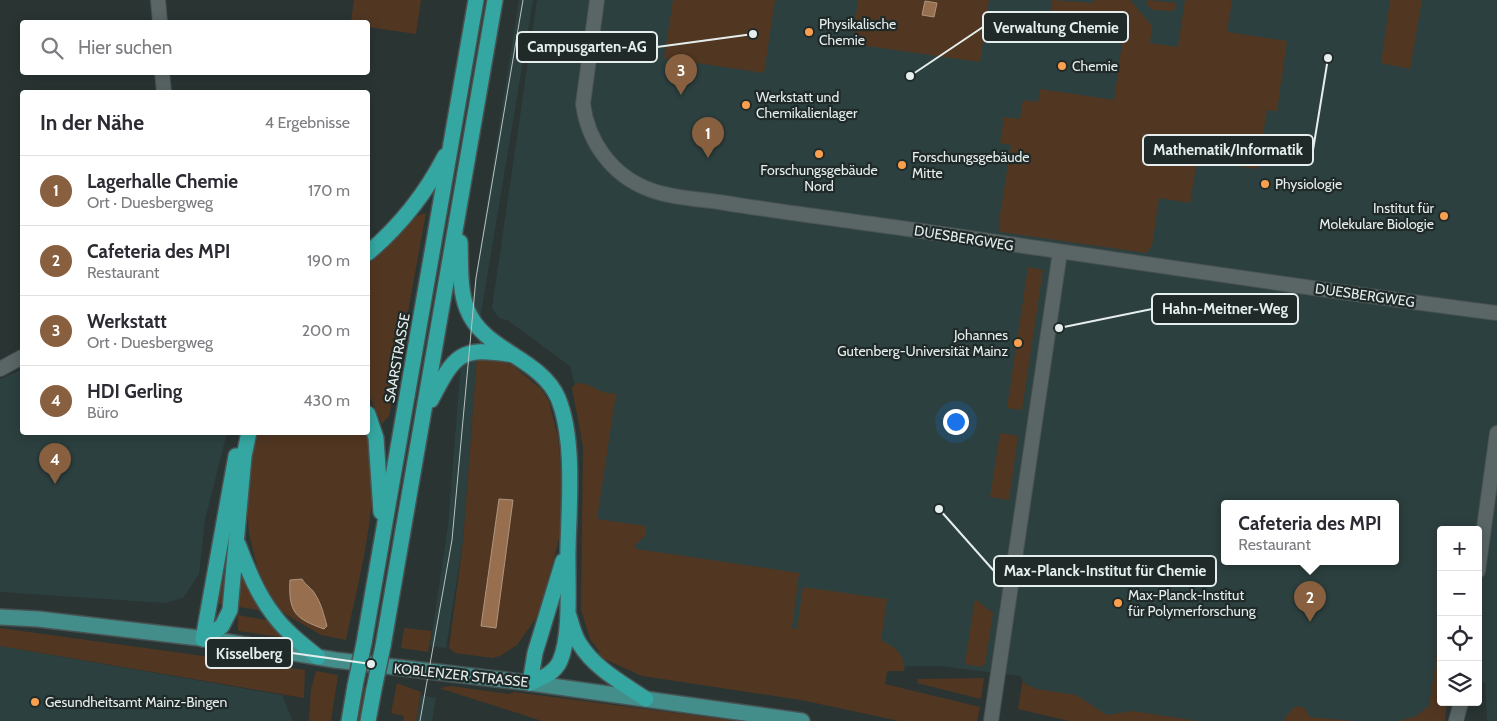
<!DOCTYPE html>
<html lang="de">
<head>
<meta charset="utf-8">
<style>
	body { margin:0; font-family:Cabin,sans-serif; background:#f2f2f3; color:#2b2b33 }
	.controls { position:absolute; right:15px; bottom:15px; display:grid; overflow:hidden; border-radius:5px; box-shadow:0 2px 12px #0003 }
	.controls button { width:45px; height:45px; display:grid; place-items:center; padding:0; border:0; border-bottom:1px solid #e1e1e2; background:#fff; color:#2b2b33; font:25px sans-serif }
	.you { position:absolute; left:955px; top:421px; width:18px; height:18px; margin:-12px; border:4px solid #fff; border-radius:50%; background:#1a73e8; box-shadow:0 0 0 8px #1a73e833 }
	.badge { display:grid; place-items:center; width:32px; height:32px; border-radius:50%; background:#885f3f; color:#fff; font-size:16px; font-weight:700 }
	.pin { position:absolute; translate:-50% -41px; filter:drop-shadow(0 1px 2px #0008) }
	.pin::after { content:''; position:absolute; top:26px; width:18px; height:15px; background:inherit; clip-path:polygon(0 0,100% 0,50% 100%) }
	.popup { position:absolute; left:1221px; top:500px; width:178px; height:65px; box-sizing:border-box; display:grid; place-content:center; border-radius:5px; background:#fff; filter:drop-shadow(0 1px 4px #0005); font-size:16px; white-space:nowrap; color:#7c7c81 }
	.popup b { font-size:19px; color:#2b2b33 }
	.popup::after { content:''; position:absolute; left:50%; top:100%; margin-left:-10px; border:10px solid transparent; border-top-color:#fff }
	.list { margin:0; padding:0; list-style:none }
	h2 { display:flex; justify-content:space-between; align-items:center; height:65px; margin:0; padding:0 20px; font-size:21px }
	h2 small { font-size:16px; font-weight:400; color:#7c7c81 }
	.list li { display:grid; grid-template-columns:32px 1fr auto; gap:15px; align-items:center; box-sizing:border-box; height:70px; padding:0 20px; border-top:1px solid #e1e1e2 }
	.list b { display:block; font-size:19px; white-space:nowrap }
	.list p { margin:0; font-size:16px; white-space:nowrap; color:#7c7c81 }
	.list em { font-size:16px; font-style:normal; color:#7c7c81 }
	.icon { flex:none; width:28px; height:28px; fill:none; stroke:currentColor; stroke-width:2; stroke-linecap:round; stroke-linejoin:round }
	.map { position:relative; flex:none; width:1497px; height:721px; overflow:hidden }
	.search { position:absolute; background:#fff; box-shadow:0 2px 12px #0003; left:20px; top:20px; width:350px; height:55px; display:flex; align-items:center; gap:12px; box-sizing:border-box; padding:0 18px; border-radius:5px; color:#7c7c81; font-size:19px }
	.panel { position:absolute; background:#fff; box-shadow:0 2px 12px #0003; left:20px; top:90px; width:350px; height:345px; border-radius:5px }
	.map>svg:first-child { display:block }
	.built { fill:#2c403f; fill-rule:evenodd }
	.green { fill:#513722 }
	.water { fill:#976f4e; stroke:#af957e }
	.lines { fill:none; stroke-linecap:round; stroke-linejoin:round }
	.minor-casing { stroke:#485252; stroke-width:16 }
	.major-casing { stroke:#485252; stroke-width:18 }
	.highway-casing { stroke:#485252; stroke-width:18 }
	.minor { stroke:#596665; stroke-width:14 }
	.major { stroke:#438d8a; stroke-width:15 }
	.highway { stroke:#35a7a2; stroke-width:15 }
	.tram { stroke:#bac2c2; stroke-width:1 }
	.highway-bridge-casing { stroke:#485252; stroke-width:18; stroke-linecap:butt }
	.highway-bridge { stroke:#35a7a2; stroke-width:15 }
	.poi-dot { fill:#fa9f4e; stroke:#1f2a29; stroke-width:2 }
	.labels { text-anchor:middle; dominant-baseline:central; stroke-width:4.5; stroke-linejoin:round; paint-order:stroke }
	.poi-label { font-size:14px; fill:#e6eded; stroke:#1f2a29; text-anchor:start }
	.street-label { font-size:14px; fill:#e6eded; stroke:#1f2a29 }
	.leader { fill:none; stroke:#e6eded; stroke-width:2 }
	.callout-dot { fill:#e6eded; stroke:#1f2a29; stroke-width:2 }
	.callout { fill:#1f2a29; stroke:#e6eded; stroke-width:2 }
	.callout-label { font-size:15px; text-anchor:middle; font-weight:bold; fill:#e6eded }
</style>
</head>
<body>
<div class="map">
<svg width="1497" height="721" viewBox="0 0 1497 721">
	<rect width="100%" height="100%" fill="#293433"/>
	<g class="built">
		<polygon points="519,0 533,0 480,320 471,305"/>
		<path d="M 537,0 L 1497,0 L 1497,721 L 1487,721 L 1485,683 L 1478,682 L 1478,530 L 1441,530 L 1443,721 L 1105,721 L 1076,696 L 1037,689 L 1025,684 L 1020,676 L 940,666 L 905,666 L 904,671 L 887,671 L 885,684 L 590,569 L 600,490 L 570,366 L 507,320 L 499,318 L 492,308 ZM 1225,503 L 1395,503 L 1395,561 L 1225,561 Z"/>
		<polygon points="477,356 463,541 446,648 430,646 448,526 461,363"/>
		<polygon points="22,370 22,432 227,433 205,520 199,574 183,598 164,603 0,592 0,379"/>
		<polygon points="0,646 282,695 293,721 0,721"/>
		<polygon points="421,695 436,698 432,721 416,721"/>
	</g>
	<g class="green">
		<polygon points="354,0 421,0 416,34 368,27 368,22 351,22"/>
		<polygon points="673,0 775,0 764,73 664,58"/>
		<polygon points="858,0 989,0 980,62 852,44"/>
		<polygon points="1052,0 1094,3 1094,0 1130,0 1152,26 1150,43 1178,47 1185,0 1232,0 1227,32 1287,41 1277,111 1267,110 1258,169 1197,160 1190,203 1159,198 1152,246 1146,253 1000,232 1000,215 1011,145 1000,143 1004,117 1020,119 1023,100 1038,102 1040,89 1114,100 1122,43 1048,32"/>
		<polygon points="1148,0 1176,3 1174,11 1153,10 1146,4"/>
		<polygon points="1390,0 1422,0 1410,69 1381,63"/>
		<polygon points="426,213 389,416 382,424 368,393 368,265 414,217"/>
		<polygon points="1028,267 1043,270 1022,410 1007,408"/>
		<polygon points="477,356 494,358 512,365 541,389 549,402 558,437 562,483 560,535 539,614 517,645 500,656 492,658 455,653 449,648 463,541"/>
		<path d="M 576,383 C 593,382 600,396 616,393 L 597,519 L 646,526 L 646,535 L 634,546 L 637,549 L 799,573 L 792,628 L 797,629 L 803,587 L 887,599 L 881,641 C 894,644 906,657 904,671 L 887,671 L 885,684 L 980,707 L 977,721 L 899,721 L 801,700 L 642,676 L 598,656 L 599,651 L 590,639 L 581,610 L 583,447 L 572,388 Z"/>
		<path d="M 254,433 L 367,433 C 383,496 359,577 346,640 L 321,635 L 275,608 L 260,578 L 249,534 L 246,493 Z"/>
		<polygon points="1000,433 1018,436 1009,500 990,497"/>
		<polygon points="227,558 231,558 227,605 217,604"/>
		<polygon points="242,565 264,611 239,607"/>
		<polygon points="975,599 993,613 985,664 981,667 965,664"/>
		<polygon points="238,615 271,621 287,638 238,631"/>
		<polygon points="1441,626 1441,702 1447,702 1445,721 1399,721 1416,716 1429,706"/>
		<polygon points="0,628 305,670 304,698 0,646"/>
		<polygon points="404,628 432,631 428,652 401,648"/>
		<polygon points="316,671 338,675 331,721 309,721 311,689"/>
		<polygon points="984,678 981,699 917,683 918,679"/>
		<polygon points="1023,679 1025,684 1037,689 1076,695 1107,715 1132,711 1198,721 1069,721 1018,709"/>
		<polygon points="397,683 421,692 416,721 403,721 404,716 391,713"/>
		<polygon points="451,686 509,694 514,692 737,721 542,721 439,688"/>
		<polygon points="363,687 368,688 362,721 357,721"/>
		<polygon points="1298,706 1306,709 1309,717 1354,721 1283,721 1293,708"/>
	</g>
	<g class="water">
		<polygon points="925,1 937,3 934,17 922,15"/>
		<polygon points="499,499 513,500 496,628 481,626"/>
		<path d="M 302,579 C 306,586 312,588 315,594 C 321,603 324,615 327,626 L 324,629 C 296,619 288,613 290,580 Z"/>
	</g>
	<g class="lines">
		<g class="minor-casing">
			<g id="minor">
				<polyline points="158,0 160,22"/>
				<path d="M 597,0 L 583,104 C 588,142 612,175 648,189 C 671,198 700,199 725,203 C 781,212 837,219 894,227 C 1095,256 1295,287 1497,313"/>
				<polyline points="162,72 164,92"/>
				<polyline points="0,369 22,357"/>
				<polyline points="1478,571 1497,433"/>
				<polyline points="991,721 1060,252"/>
				<polyline points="1456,721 1461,702"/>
			</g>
		</g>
		<g class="major-casing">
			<polyline id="major" points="0,617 38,619 216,640 335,660 530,683 802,721"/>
		</g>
		<g class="highway-casing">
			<g id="highway">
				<path d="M 460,242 C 461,264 459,289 467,309 C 483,351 540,357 558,398 C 575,439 569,504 568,548 C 567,580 572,633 560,661 C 554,674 541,678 530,683"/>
				<path d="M 368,253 C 401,225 425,195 445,156"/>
				<path d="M 431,400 C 455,354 460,346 513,355"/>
				<polyline points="368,414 376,438 381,512"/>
				<path d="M 238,544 C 247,567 257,594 273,614 C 285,631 302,644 318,657"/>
				<path d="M 569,616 C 572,625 574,635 579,643 C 594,668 622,683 646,699"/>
				<polyline points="203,639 222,626 230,610 244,456 249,432"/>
				<polyline points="203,639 236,456"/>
				<polyline points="364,643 476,0"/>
				<polyline points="383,646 495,0"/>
				<polyline points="530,683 535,653 563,561"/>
				<polyline points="349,721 355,686"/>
				<polyline points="368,721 374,689"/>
			</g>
		</g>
		<use href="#minor" class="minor"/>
		<use href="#major" class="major"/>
		<use href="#highway" class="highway"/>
		<polyline class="tram" points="420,721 452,540 476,278 523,0"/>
		<g class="highway-bridge-casing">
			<g id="highway-bridge">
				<polyline points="355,686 364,643"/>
				<polyline points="374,689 383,646"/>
			</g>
		</g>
		<use href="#highway-bridge" class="highway-bridge"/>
	</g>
	<g class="poi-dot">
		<circle cx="809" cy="32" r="5"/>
		<circle cx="1062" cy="66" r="5"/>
		<circle cx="746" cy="105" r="5"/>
		<circle cx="819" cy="154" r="5"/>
		<circle cx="902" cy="165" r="5"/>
		<circle cx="1265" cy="184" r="5"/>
		<circle cx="1444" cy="216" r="5"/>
		<circle cx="1018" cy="343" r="5"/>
		<circle cx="1118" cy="603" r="5"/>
		<circle cx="35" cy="702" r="5"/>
	</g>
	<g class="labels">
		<g class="poi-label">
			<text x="819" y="24">Physikalische<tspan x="819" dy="16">Chemie</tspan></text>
			<text x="1072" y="66">Chemie</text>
			<text x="756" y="97">Werkstatt und<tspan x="756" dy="16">Chemikalienlager</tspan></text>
			<text x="912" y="157">Forschungsgebäude<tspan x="912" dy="16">Mitte</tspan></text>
			<text x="819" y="170" text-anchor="middle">Forschungsgebäude<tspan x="819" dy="16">Nord</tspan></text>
			<text x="1275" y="184">Physiologie</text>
			<text x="1434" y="208" text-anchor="end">Institut für<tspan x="1434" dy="16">Molekulare Biologie</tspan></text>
			<text x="1008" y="335" text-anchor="end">Johannes<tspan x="1008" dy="16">Gutenberg-Universität Mainz</tspan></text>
			<text x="1128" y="595">Max-Planck-Institut<tspan x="1128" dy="16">für Polymerforschung</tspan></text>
			<text x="45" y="702">Gesundheitsamt Mainz-Bingen</text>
		</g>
		<g class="street-label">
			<text transform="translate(964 238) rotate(9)">DUESBERGWEG</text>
			<text transform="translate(1365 295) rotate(8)">DUESBERGWEG</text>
			<text transform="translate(397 358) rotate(-80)">SAARSTRASSE</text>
			<text transform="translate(461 675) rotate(6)">KOBLENZER STRASSE</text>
		</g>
	</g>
	<path class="leader" d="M910 76L983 27M753 34L657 47M1328 58L1313 150M1059 328L1152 309M939 509L994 571M371 664L292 653"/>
	<g class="callout-dot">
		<circle cx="910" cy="76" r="5"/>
		<circle cx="753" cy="34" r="5"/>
		<circle cx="1328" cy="58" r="5"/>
		<circle cx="1059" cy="328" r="5"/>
		<circle cx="939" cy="509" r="5"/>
		<circle cx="371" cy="664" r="5"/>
	</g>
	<g class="callout">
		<rect x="983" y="12" width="145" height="30" rx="5"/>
		<rect x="517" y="32" width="140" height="30" rx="5"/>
		<rect x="1143" y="135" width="170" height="30" rx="5"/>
		<rect x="1152" y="294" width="146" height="30" rx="5"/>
		<rect x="994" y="556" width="222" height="30" rx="5"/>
		<rect x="206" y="638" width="86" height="30" rx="5"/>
	</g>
	<g class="callout-label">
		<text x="1056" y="33">Verwaltung Chemie</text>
		<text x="587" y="52">Campusgarten-AG</text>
		<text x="1228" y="155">Mathematik/Informatik</text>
		<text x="1225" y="314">Hahn-Meitner-Weg</text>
		<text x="1105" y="576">Max-Planck-Institut für Chemie</text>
		<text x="249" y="659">Kisselberg</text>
	</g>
</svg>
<div class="controls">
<button>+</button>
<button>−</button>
<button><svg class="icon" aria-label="locate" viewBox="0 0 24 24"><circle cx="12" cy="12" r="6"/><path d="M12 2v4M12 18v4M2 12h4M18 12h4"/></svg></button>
<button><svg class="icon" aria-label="layers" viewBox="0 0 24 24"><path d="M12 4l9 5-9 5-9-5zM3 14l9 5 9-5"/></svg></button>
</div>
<div class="you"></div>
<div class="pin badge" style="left:708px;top:158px">1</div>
<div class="pin badge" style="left:1310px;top:622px">2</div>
<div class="popup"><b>Cafeteria des MPI</b>Restaurant</div>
<div class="pin badge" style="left:681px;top:95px">3</div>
<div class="pin badge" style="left:55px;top:484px">4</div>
<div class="search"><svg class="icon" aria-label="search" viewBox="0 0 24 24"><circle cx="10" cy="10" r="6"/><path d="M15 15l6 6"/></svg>Hier suchen</div>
<section class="panel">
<h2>In der Nähe<small>4 Ergebnisse</small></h2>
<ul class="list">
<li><span class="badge">1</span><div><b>Lagerhalle Chemie</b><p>Ort · Duesbergweg</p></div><em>170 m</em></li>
<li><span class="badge">2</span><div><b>Cafeteria des MPI</b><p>Restaurant</p></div><em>190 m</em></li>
<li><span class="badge">3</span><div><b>Werkstatt</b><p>Ort · Duesbergweg</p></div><em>200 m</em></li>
<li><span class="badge">4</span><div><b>HDI Gerling</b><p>Büro</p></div><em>430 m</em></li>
</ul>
</section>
</div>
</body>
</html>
